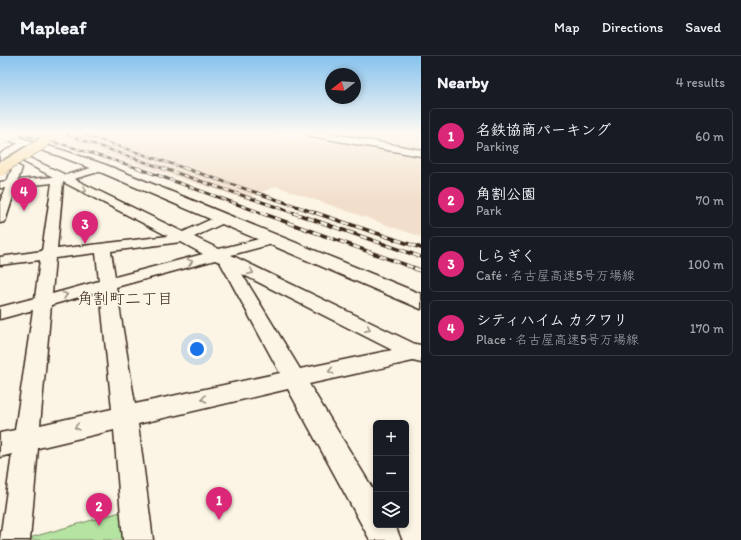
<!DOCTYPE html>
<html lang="en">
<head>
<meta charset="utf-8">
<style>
	body { margin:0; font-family:Itim,"Klee One",sans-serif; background:#242831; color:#f1f3f6 }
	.controls { position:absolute; right:12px; bottom:12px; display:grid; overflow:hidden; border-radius:6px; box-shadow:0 2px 6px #0003 }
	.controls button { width:36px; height:36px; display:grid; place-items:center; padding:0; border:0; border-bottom:1px solid #363941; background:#171b24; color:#f1f3f6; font:20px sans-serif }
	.compass { position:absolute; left:325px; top:12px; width:36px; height:36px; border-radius:50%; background:#171b24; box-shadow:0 2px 6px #0003; rotate:253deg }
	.you { position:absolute; left:197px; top:293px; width:14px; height:14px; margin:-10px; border:3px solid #fff; border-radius:50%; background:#1a73e8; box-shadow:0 0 0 6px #1a73e833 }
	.badge { display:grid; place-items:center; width:26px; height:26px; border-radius:50%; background:#db2777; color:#fff; font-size:13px; font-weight:700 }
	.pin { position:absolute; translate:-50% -33px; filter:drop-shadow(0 1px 2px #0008) }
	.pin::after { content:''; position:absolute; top:21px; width:14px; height:12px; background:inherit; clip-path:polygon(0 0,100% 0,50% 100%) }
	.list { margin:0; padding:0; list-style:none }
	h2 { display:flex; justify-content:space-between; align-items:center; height:52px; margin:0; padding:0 16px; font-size:17px }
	h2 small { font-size:13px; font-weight:400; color:#9ea1a6 }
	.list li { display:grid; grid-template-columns:26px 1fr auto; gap:12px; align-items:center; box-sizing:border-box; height:56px; margin:0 8px 8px; padding:0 8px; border:1px solid #363941; border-radius:6px }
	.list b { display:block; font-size:15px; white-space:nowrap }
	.list p { margin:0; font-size:13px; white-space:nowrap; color:#9ea1a6 }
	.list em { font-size:13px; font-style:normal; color:#9ea1a6 }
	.icon { flex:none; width:22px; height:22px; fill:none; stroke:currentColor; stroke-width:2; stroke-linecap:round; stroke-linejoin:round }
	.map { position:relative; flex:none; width:421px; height:484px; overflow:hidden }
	header { display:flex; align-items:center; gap:24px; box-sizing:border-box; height:56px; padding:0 20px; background:#171b24; border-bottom:1px solid #363941 }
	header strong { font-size:19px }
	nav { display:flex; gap:22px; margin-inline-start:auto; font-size:14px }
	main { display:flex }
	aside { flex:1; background:#171b24 }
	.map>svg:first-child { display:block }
	.built { fill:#f2dfcb }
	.green { fill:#b4e3a2; stroke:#788660 }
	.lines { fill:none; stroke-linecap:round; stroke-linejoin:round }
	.minor-casing { stroke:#3b2a1e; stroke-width:3 }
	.tertiary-casing { stroke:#3b2a1e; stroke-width:3 }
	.minor { fill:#fcf5e5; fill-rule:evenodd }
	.tertiary { fill:#fcf5e5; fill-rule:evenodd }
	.rail-far3-casing { stroke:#3b2a1e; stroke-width:2.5 }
	.rail-far2-casing { stroke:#3b2a1e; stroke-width:3 }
	.rail-far1-casing { stroke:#3b2a1e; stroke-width:3.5 }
	.rail-casing { stroke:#3b2a1e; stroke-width:4.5 }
	.rail-far3 { stroke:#fcf5e5; stroke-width:1.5; stroke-dasharray:4.5; stroke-linecap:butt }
	.rail-far2 { stroke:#fcf5e5; stroke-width:2; stroke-dasharray:5.5; stroke-linecap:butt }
	.rail-far1 { stroke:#fcf5e5; stroke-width:2.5; stroke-dasharray:7; stroke-linecap:butt }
	.rail { stroke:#fcf5e5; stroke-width:3; stroke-dasharray:9; stroke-linecap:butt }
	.secondary-bridge-casing { stroke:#3b2a1e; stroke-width:12; stroke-linecap:butt }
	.motorway-bridge-far1-casing { stroke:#3b2a1e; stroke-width:12; stroke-linecap:butt }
	.motorway-bridge-casing { stroke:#3b2a1e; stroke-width:16; stroke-linecap:butt }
	.secondary-bridge { stroke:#fcf5e5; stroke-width:11 }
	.motorway-bridge-far1 { stroke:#f9deab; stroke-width:11 }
	.motorway-bridge { stroke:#f9deab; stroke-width:14 }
	.oneway { stroke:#9c9082 }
	.labels { text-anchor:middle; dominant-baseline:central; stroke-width:3.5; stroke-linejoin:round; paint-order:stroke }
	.neighbourhood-label { font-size:16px; fill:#3b2a1e; stroke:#fcf5e5 }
</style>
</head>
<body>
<header>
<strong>Mapleaf</strong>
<nav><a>Map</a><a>Directions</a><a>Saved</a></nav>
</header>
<main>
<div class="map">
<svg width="421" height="484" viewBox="0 0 421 484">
	<rect width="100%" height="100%" fill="#fcf5e5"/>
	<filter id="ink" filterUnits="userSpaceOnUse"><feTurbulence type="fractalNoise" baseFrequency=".025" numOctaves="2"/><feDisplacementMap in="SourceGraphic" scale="8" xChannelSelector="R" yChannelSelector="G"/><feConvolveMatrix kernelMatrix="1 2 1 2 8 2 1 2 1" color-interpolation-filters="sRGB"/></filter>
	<g filter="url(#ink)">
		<g class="built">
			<polygon points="25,77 251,77 351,89 354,86 421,99 421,181 276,130 245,143 70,87"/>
			<polygon points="325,77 421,77 421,95"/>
		</g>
		<polygon class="green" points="124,455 127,484 22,484"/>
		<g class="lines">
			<g class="minor-casing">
				<g id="minor">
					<polygon points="22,85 25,85 29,87 0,105 0,98"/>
					<path d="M 25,100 L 66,119 L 102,109 L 105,110 L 107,112 L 105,114 L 74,123 L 183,176 L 218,160 L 226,160 L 228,163 L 226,166 L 194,181 L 219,193 L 271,180 L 276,181 L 278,184 L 276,187 L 231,199 L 415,288 L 421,289 L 421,307 L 413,305 L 309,328 L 376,438 L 376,469 L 395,469 L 401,484 L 370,484 L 288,333 L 138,368 L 153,484 L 123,484 L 114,374 L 38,392 L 30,484 L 0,484 L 12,398 L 0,401 L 0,377 L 15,374 L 33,254 L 0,263 L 0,251 L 35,242 L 40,204 L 0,209 L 0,201 L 42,195 L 52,127 L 16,131 L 6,163 L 4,166 L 0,167 L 0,146 L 5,132 L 0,132 L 0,126 L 7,125 L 12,113 L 8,110 L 13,107 L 22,112 L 18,124 L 53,121 L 22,105 L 20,103 ZM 63,126 L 168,180 L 57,193 ZM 181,186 L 203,198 L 115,221 L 111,195 ZM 96,197 L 99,225 L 52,238 L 55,202 ZM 215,204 L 220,206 L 280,317 L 135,348 L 116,231 ZM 242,218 L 392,294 L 300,313 ZM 100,235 L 112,353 L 40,369 L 51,249 Z"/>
				</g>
			</g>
			<g class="tertiary-casing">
				<g id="tertiary">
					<polygon points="0,77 5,77 65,95 106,109 421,238 421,253 98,115 57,99 0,82"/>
					<polygon points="307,77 329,77 421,94 421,100 311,80"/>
				</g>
			</g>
			<use href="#minor" class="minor"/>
			<use href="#tertiary" class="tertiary"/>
			<g class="rail-far3-casing">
				<g id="rail-far3">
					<polyline points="15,77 65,89 141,113"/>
					<polyline points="62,77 165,113"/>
					<polyline points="79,77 187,113"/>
				</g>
			</g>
			<g class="rail-far2-casing">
				<g id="rail-far2">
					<polyline points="138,112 264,158"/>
					<polyline points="162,112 297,158"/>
					<polyline points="184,112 319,158"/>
				</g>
			</g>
			<g class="rail-far1-casing">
				<g id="rail-far1">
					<polyline points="261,157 417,213"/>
					<polyline points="294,157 421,201"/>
					<polyline points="316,157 421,192"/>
				</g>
			</g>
			<g class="rail-casing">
				<polyline id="rail" points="414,212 421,215"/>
			</g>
			<use href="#rail-far3" class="rail-far3"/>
			<use href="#rail-far2" class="rail-far2"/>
			<use href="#rail-far1" class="rail-far1"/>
			<use href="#rail" class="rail"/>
			<g class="secondary-bridge-casing">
				<polyline id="secondary-bridge" points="0,83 16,77"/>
			</g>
			<g class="motorway-bridge-far1-casing">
				<polyline id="motorway-bridge-far1" points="0,113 40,89 53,77"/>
			</g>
			<g class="motorway-bridge-casing">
				<polyline id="motorway-bridge" points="0,113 1,112"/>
			</g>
			<use href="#secondary-bridge" class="secondary-bridge"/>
			<use href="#motorway-bridge-far1" class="motorway-bridge-far1"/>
			<use href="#motorway-bridge" class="motorway-bridge"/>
		</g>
		<defs><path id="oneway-chevron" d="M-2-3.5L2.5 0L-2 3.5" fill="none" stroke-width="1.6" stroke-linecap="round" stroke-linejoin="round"/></defs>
		<g class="oneway">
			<use href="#oneway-chevron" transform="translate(84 134) rotate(28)"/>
			<use href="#oneway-chevron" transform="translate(190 206) rotate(-15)"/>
			<use href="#oneway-chevron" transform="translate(251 216) rotate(26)"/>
			<use href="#oneway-chevron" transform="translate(65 239) rotate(-16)"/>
			<use href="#oneway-chevron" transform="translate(368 273) rotate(26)"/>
			<use href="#oneway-chevron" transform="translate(331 315) rotate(167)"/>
			<use href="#oneway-chevron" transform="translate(204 343) rotate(168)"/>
			<use href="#oneway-chevron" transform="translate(77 371) rotate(167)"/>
		</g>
	</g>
	<linearGradient id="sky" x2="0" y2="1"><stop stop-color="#87c3ee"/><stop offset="0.53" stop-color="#fefaf3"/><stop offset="1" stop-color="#fefaf3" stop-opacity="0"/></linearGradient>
	<rect width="421" height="145" fill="url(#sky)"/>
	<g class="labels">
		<g class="neighbourhood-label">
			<text x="125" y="242">角割町二丁目</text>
		</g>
	</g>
</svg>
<div class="controls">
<button>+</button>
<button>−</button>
<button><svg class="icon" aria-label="layers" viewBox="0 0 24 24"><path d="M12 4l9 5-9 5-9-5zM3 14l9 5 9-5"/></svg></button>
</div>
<svg class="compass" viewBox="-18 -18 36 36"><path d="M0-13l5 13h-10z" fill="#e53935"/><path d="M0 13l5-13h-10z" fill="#9ea1a6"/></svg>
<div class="you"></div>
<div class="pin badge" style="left:219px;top:464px">1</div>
<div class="pin badge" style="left:99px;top:470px">2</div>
<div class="pin badge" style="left:85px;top:188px">3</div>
<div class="pin badge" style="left:24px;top:155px">4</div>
</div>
<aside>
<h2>Nearby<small>4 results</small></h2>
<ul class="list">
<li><span class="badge">1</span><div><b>名鉄協商パーキング</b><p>Parking</p></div><em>60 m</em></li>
<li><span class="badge">2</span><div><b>角割公園</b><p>Park</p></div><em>70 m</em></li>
<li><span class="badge">3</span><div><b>しらぎく</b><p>Café · 名古屋高速5号万場線</p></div><em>100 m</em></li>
<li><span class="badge">4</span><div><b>シティハイム カクワリ</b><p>Place · 名古屋高速5号万場線</p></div><em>170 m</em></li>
</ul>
</aside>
</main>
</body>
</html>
